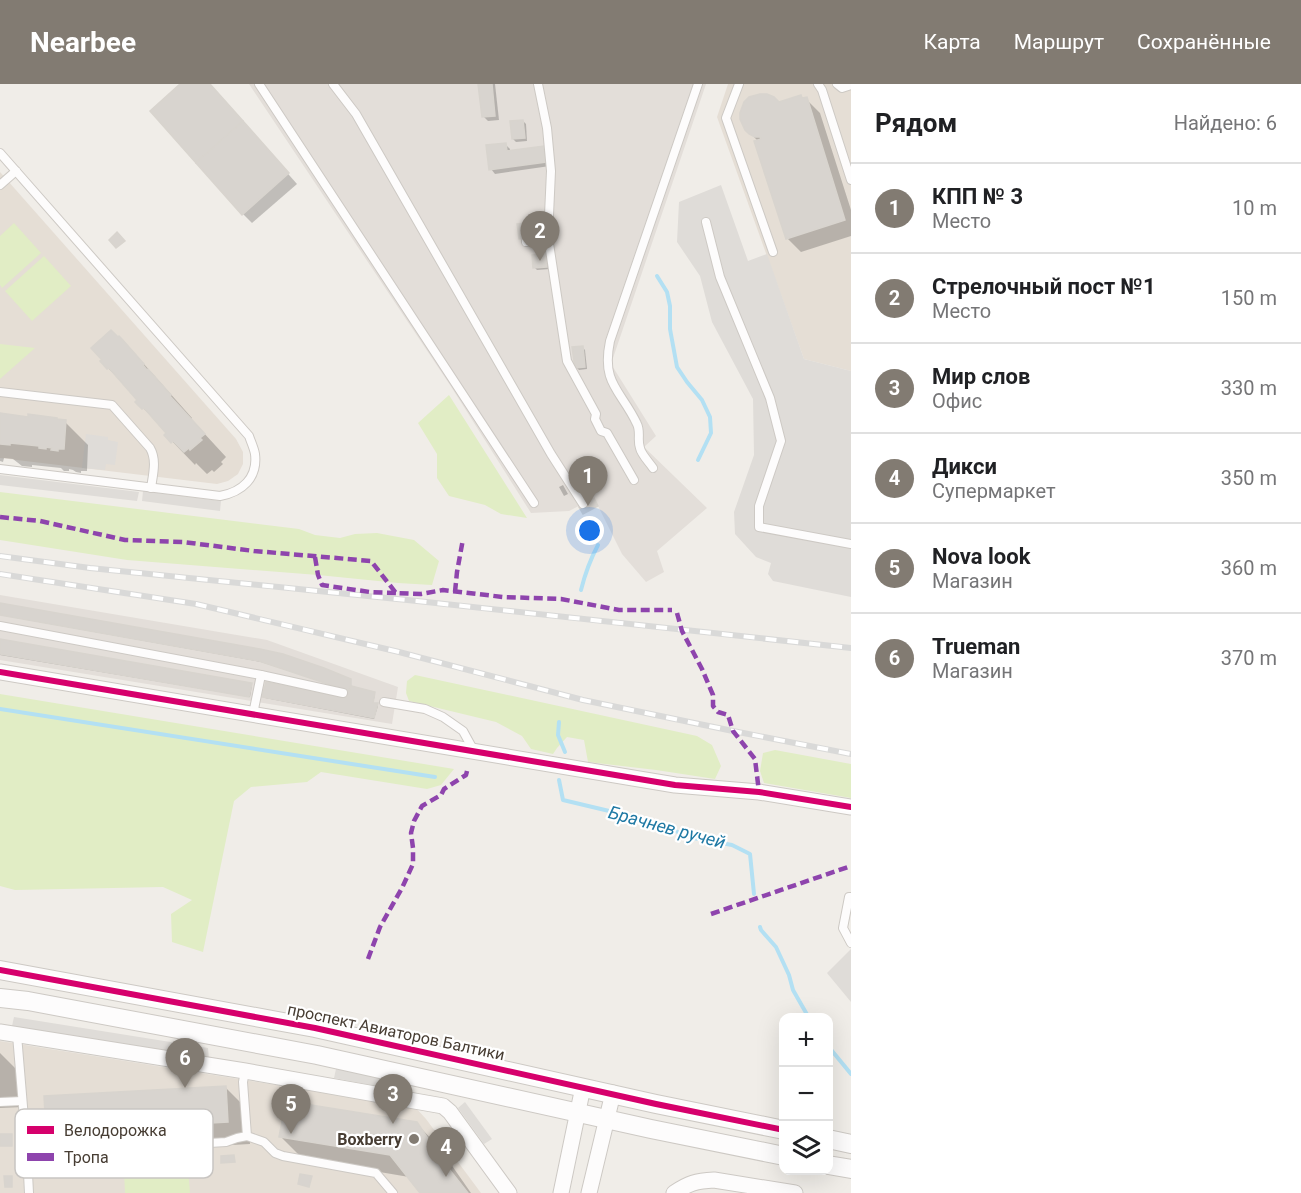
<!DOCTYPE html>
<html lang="ru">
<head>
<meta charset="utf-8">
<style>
	body { margin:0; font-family:Roboto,sans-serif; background:#f2f2f2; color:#202124 }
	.controls { position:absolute; right:18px; bottom:18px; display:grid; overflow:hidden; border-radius:12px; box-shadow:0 6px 24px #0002 }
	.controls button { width:54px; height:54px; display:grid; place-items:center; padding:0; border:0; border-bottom:2px solid #e0e0e0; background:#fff; color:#202124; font:30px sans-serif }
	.you { position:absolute; left:590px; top:447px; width:21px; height:21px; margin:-15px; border:4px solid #fff; border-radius:50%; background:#1a73e8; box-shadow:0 0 0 9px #1a73e833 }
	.badge { display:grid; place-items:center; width:39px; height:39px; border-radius:50%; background:#827b72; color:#fff; font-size:20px; font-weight:700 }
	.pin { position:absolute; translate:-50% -50px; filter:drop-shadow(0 2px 3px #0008) }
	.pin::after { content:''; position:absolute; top:32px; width:21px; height:18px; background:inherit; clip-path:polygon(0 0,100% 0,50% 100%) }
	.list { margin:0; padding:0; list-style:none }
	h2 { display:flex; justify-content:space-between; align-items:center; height:78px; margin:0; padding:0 24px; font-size:26px }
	h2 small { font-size:20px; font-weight:400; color:#757577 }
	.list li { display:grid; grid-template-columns:39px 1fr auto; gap:18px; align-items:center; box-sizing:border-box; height:90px; padding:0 24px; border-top:2px solid #e0e0e0 }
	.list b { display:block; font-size:22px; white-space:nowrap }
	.list p { margin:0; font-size:20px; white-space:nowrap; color:#757577 }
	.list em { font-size:20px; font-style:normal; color:#757577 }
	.icon { flex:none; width:33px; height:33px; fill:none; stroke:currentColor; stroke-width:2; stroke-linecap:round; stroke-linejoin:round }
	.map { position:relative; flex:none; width:851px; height:1109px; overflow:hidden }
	header { display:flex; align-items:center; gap:36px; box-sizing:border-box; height:84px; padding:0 30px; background:#827b72; color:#fff }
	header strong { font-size:28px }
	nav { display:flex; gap:33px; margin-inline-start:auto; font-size:21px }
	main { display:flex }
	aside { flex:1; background:#fff }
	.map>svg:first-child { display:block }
	.residential { fill:#e5ded5 }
	.industrial { fill:#e3ded9 }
	.green { fill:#e1edc5 }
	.parking { fill:#dfdcd8 }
	.shadow { fill:#0003 }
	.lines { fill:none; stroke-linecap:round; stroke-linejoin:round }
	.stream { stroke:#b3e0f3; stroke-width:4 }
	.building { fill:#d8d4cf; stroke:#d8d4ce; stroke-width:1.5 }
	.service-casing { stroke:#cdc9c4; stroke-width:10 }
	.minor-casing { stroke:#cdc9c4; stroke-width:17 }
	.tertiary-casing { stroke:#cdc9c4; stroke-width:20 }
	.service { stroke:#fdfcfc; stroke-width:8 }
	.minor { stroke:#fdfcfc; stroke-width:15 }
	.tertiary { stroke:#fdfcfc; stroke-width:18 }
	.rail-casing { stroke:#d9d9d8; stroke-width:6 }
	.rail { stroke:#fff; stroke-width:4; stroke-dasharray:11; stroke-linecap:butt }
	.quiet { stroke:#8e44ad; stroke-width:4.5; stroke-dasharray:9 4.5; stroke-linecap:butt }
	.cycleway-casing { stroke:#fff; stroke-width:10 }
	.cycleway { stroke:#d6006c; stroke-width:6 }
	.poi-dot { fill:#827b72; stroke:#fff; stroke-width:2 }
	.labels { text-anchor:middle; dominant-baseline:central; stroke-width:4.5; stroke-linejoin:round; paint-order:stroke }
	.street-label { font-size:16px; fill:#473d33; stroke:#fff }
	.poi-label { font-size:16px; font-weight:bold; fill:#473d33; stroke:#fff; text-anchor:end }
	.water-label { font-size:18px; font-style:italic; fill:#1f79a4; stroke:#fff }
	.key { fill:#fff; stroke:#c8c5c2; stroke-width:1.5 }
	.key-label { font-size:16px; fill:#473d33 }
</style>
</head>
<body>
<header>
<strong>Nearbee</strong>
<nav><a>Карта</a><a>Маршрут</a><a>Сохранённые</a></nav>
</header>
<main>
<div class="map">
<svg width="851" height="1109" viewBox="0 0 851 1109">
	<rect width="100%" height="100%" fill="#f0ede8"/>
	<g class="residential">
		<polygon points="728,0 851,0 851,287 804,275 717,33"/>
		<polygon points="0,88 236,355 243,368 243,380 238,390 228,397 217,400 0,374"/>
		<polygon points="0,957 415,1023 426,1035 481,1109 0,1109"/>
	</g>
	<g class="industrial">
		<polygon points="249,0 706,0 611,280 656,352 644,363 707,424 657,467 664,488 646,498 622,470 594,414 569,427 531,429 450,301"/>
		<polygon points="0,511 267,556 398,603 392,640 0,576"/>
	</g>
	<g class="green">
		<polygon points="14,139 41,169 2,204 0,201 0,152"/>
		<polygon points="44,172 71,202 32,237 5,207"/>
		<polygon points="0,260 35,264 0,295"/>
		<polygon points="449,311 527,434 501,430 485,421 449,412 437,394 437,370 418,339"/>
		<polygon points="0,408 299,445 315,451 340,454 355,450 377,449 414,456 439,477 432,501 398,499 318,491 127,476 0,456"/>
		<polygon points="415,591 697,652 712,661 721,682 715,695 656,686 588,678 584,656 567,653 557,664 553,670 531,665 522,652 496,638 409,617 406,609 407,597"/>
		<polygon points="0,610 454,685 441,701 427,705 321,688 307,698 251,703 234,717 203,868 172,858 171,830 192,816 163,803 15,806 0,802"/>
		<polygon points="775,666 851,680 851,714 764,699 760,687 763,669"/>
		<polygon points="188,1083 190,1109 125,1109 124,1087"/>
	</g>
	<g class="parking">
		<polygon points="721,101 748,177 767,170 804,275 851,287 851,513 773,497 768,490 771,479 756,473 735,450 734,428 754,371 753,315 712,238 700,192 677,158 679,118"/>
		<polygon points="86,350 108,353 108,356 118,358 115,381 106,380 105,386 82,384"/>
		<polygon points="0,391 139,408 137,417 0,401"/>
		<polygon points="143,407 221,417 220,427 142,417"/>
		<polygon points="851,865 851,918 827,889"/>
		<polygon points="14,933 208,964 209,975 12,942"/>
		<polygon points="336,985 395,996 393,1005 334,994"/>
		<polygon points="465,1018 492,1055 484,1060 458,1024"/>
	</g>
	<g class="shadow">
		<polygon points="182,0 209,0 297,100 252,139 243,130"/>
		<polygon points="480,0 495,0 499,36 488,37 483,32"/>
		<polygon points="806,15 820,29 851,126 851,152 801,168 787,154 758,57 746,45"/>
		<polygon points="523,37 526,40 527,57 516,58 513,55"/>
		<polygon points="505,60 510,65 510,68 544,63 548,68 550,82 495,90 491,85"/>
		<polygon points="546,172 549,175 550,185 537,186 534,183"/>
		<polygon points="119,254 143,279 192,334 191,335 226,373 221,378 223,380 214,388 212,386 207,390 196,379 195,381 166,351 169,349 143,324 139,316 108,284"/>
		<polygon points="582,263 585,266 587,285 579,286 576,283"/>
		<polygon points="0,331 65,338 88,361 87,387 81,387 81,389 76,388 73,386 69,385 69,387 64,387 61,384 32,381 32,383 22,382 13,375 4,374 3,378 0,377"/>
		<polygon points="563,401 568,410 564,412 559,403"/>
		<polygon points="0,520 350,596 351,604 375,610 373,620 378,622 374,635 265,614 264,613 347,616 351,607 261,578 0,531"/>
		<polygon points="0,557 251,600 252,601 250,613 0,571"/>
		<polygon points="0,969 21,990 23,1023 0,1024"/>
		<polygon points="226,1004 249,1027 250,1060 70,1070 47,1047"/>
		<polygon points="416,1039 439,1063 471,1109 422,1109 409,1093 303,1075 280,1052"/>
	</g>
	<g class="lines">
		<g class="stream">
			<polyline points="657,192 667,208 670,222 670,245 677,283 687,298 702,316 710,333 711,349 698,376"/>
			<path d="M 581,506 C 585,490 590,476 598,461"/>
			<polyline points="0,625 435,693"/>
			<polyline points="559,638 558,651 565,668"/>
			<polyline points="559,696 563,716 647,736 663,741 688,753 732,761 750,770 754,810"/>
			<polyline points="760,843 761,846 776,863 789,891 793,906 809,934"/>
			<polyline points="828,962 851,990"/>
		</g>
	</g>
	<g class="building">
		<polygon points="180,0 210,0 243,37 196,79 150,27"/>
		<polygon points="478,0 492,0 495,32 482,33"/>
		<polygon points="760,10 767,10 774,13 779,18 801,11 802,14 807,13 845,136 786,155 754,57 761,55 760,53 755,53 749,50 745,46 740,35 740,29 744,18 749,13"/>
		<polygon points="523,36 525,54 512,55 510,37"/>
		<polygon points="243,37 289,89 242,131 196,79"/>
		<polygon points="506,59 507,67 544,62 546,78 489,86 486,61"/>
		<polygon points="526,139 528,154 519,155 517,140"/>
		<polygon points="117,148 125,157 116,164 109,156"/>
		<polygon points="547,170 547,183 533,184 532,171"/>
		<polygon points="111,246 118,253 119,252 121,254 144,280 143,281 147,286 148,285 171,311 170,312 205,350 200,354 202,356 190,366 189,364 184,368 173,357 171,359 164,351 166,349 144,324 142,325 135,318 137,316 109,284 107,285 100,277 102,276 91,264"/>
		<polygon points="583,262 585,283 575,284 572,263"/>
		<polygon points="0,329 28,333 28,330 57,334 57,335 66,336 64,365 58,365 58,367 51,366 52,364 46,363 46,365 39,364 39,362 10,359 10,361 0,360"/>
		<polygon points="594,414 598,422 583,430 579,423"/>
		<polygon points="0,519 260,565 283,570 324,584 351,595 351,602 349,607 259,577 0,531"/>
		<polygon points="0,555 252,599 249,613 0,570"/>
		<polygon points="266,598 346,614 351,602 375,608 373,619 378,619 374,634 262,613"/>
		<polygon points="226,1002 228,1038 46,1048 44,1012"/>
		<polygon points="286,1017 417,1038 442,1076 468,1109 420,1109 390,1071 279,1053"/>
		<rect x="0" y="1050" width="12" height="12"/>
		<polygon points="234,1071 235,1078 221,1079 221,1072"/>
		<polygon points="300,1090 312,1092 309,1103 298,1100"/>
		<polygon points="4,1092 12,1092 12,1103 5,1103"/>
	</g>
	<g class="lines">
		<g class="service-casing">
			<g id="service">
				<polyline points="259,0 534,419"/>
				<polyline points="333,0 356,30 551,370 583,420"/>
				<polyline points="739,0 726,34 773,168"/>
				<polyline points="818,0 822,6 851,96"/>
				<polyline points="837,0 842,4 851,1"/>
				<path d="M 0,69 L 249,352 C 251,358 254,364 255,370 C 258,394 242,408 220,412 L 0,385"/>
				<polyline points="0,101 16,87"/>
				<polyline points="706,138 720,193 770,314 781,357 759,422 759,443 851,460"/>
				<polyline points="548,153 567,277 596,330 595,335 601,347 607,349 634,396"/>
				<polyline points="526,158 548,153 551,87 547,44 538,0"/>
				<path d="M 0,308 L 112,321 L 150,364 C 157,376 153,390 151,404"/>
				<path d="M 653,384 C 649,378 641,370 640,364 C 637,356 641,348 637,340 C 621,306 601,300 610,257 L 698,0"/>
				<polyline points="0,542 261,591 253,630"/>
				<polyline points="261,591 343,609"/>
				<polyline points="384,618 425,625 443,633 463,647 474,667"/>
				<polyline points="851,813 849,813 843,844 851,859"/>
				<polyline points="17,951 27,1070 29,1109"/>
				<polyline points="245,987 243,998 247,1052 264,1058 275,1069 283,1072 376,1089 393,1109"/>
				<polyline points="0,1018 22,1017"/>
				<polyline points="27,1070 226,1058 237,1054 247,1052"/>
			</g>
		</g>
		<g class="minor-casing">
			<g id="minor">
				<polyline points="0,588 675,701 759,708 851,723"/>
				<polyline points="0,948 245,987 443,1022 450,1028 509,1109"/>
				<polyline points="561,1109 583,1003"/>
				<polyline points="589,1109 613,1009"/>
				<path d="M 674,1109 C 689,1099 696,1097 714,1096 L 795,1109"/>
			</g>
		</g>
		<g class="tertiary-casing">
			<g id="tertiary">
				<polyline points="0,886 315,944 656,1020 784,1046"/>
				<polyline points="0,914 28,917 317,971 651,1045 784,1072"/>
				<polyline points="828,1055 851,1060"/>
				<polyline points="828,1081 851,1085"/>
			</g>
		</g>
		<use href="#service" class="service"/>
		<use href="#minor" class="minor"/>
		<use href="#tertiary" class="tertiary"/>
		<g class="rail-casing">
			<g id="rail">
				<polyline points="0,472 90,484 417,517 851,564"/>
				<polyline points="0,490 196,520 399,568 583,616 733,647 851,670"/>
			</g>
		</g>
		<use href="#rail" class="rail"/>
		<g class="quiet">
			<polyline points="0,433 40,437 125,456 183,458 254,467 371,477 396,509 421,510 443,506 503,513 561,515 619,526 672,526"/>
			<polyline points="315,473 318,491 322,501 370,508 396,509"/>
			<polyline points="455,508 457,488 463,455"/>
			<polyline points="677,529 682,547 702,585 713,611 713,622 718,628 728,631 733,647 755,675 759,708"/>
			<polyline points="711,830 851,782"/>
			<polyline points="368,875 380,843 402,804 413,780 413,764 411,749 414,737 422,722 441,711 444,705 466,691 467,687"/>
		</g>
		<g class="cycleway-casing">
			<g id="cycleway">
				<polyline points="0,588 675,701 759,708 851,723"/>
				<polyline points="0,886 315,944 656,1020 784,1046"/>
			</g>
		</g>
		<use href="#cycleway" class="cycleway"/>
	</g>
	<circle class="poi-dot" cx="414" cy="1055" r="6"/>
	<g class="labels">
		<g class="street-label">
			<text transform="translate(396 948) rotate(12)">проспект Авиаторов Балтики</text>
		</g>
		<g class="poi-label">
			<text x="402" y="1055">Boxberry</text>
		</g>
		<g class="water-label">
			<text transform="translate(667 743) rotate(15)">Брачнев ручей</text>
		</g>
	</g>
	<rect x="15" y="1025" width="198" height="69" rx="9" class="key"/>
	<rect x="27" y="1042" width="27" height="8" fill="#d6006c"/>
	<rect x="27" y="1069" width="27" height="8" fill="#8e44ad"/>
	<g class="key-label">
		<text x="64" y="1052">Велодорожка</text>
		<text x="64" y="1079">Тропа</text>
	</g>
</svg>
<div class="controls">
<button>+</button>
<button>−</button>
<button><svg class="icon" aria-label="layers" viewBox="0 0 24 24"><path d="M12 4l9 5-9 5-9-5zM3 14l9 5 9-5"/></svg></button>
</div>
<div class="you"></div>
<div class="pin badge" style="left:588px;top:422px">1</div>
<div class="pin badge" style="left:540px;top:177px">2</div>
<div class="pin badge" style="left:393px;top:1040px">3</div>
<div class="pin badge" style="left:446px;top:1093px">4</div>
<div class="pin badge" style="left:291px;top:1050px">5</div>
<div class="pin badge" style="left:185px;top:1004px">6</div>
</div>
<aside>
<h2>Рядом<small>Найдено: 6</small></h2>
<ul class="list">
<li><span class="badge">1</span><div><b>КПП № 3</b><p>Место</p></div><em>10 m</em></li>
<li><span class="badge">2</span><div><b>Стрелочный пост №1</b><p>Место</p></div><em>150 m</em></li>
<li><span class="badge">3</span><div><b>Мир слов</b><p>Офис</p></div><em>330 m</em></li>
<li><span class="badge">4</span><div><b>Дикси</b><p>Супермаркет</p></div><em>350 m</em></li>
<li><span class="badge">5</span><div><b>Nova look</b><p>Магазин</p></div><em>360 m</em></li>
<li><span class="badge">6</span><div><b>Trueman</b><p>Магазин</p></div><em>370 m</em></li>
</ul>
</aside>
</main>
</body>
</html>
